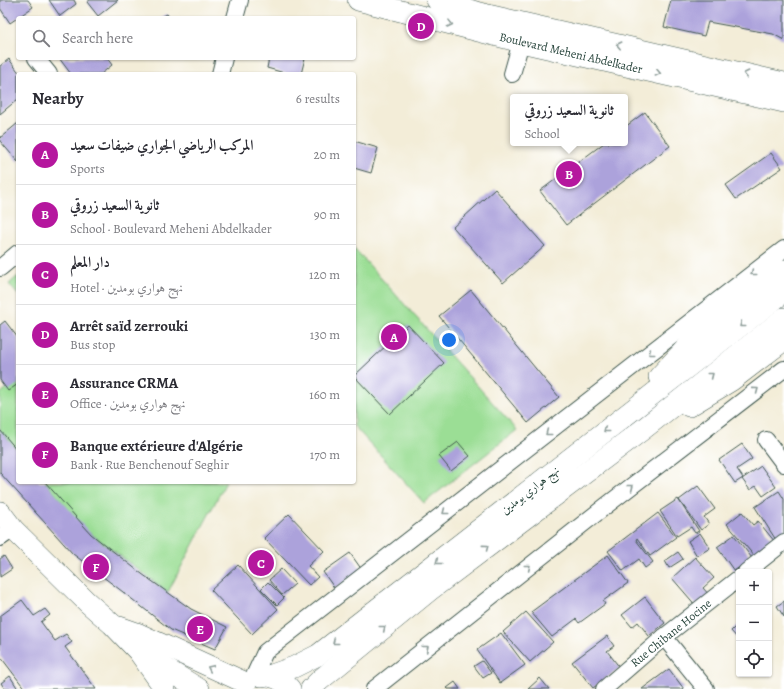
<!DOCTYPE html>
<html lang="en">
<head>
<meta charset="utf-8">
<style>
	body { margin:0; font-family:Alegreya,Amiri,serif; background:#f7f7f7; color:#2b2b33 }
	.controls { position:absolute; right:12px; bottom:12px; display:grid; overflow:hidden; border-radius:4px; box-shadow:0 1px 3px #0004 }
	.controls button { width:36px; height:36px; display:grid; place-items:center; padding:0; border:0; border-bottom:1px solid #e1e1e2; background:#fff; color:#2b2b33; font:20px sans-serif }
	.you { position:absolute; left:449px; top:340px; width:14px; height:14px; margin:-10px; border:3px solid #fff; border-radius:50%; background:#1a73e8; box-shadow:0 0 0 6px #1a73e833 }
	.badge { display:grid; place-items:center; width:26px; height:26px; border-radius:50%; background:#b5179e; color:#fff; font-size:13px; font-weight:700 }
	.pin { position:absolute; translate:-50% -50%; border:2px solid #fff; box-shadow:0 1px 4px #0006 }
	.popup { position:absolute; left:510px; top:94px; width:118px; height:52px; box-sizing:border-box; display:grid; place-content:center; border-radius:4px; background:#fff; filter:drop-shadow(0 1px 3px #0005); font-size:13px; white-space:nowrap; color:#7c7c81 }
	.popup b { font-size:15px; color:#2b2b33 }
	.popup::after { content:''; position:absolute; left:50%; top:100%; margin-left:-8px; border:8px solid transparent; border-top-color:#fff }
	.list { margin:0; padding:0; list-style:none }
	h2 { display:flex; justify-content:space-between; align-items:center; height:52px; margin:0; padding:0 16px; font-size:17px }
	h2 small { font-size:13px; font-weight:400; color:#7c7c81 }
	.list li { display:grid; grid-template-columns:26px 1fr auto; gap:12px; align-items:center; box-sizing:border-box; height:60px; padding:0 16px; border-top:1px solid #e1e1e2 }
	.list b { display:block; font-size:15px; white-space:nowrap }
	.list p { margin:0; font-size:13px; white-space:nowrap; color:#7c7c81 }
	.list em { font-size:13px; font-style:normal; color:#7c7c81 }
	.icon { flex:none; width:22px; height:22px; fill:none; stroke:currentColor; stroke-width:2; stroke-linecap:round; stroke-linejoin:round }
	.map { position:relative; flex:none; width:784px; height:689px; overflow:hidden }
	.search { position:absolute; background:#fff; box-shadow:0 1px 3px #0004; left:16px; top:16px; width:340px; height:44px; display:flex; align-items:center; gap:10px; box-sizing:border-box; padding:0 14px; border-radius:4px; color:#7c7c81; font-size:15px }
	.panel { position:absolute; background:#fff; box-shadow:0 1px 3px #0004; left:16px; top:72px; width:340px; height:412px; border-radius:4px }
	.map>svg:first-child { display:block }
	.green { fill:#9bde95; stroke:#5d8e64 }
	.building { fill:#aca2db }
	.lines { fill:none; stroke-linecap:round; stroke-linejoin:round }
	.minor-casing { stroke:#3f574d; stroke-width:18 }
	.major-casing { stroke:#3f574d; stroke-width:22 }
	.minor { stroke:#fff; stroke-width:16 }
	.major { stroke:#fff; stroke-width:21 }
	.oneway { stroke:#8f9e9a }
	.labels { text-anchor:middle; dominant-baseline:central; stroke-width:4; stroke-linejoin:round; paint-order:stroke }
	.street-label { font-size:12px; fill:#1f3d34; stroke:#fff }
</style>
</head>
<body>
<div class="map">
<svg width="784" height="689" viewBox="0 0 784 689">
	<rect width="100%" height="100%" fill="#fff"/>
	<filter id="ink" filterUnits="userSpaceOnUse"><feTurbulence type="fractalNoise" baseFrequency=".025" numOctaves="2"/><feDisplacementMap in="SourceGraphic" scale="8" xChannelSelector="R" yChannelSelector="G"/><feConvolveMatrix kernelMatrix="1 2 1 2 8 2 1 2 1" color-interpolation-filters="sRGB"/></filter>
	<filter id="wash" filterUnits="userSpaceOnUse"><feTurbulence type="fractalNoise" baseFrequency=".012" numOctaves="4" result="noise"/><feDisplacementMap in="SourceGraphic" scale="16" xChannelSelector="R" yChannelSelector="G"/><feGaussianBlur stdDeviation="0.9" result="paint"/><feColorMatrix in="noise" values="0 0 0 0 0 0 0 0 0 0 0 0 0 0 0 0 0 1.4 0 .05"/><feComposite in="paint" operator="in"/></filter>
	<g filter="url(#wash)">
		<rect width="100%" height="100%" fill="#f3edd8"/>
		<g class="green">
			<polygon points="354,248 517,430 424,503 354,426"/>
			<polygon points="18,276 18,295 9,284"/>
			<polygon points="18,378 18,451 0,430 0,394"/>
			<polygon points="45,482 226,482 168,592 86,530"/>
		</g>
		<g id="blocks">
			<g class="building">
				<polygon points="1,0 28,0 33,7 10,23 0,8 0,1"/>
				<polygon points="49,0 74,0 76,4 60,16"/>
				<polygon points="90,0 118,0 98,16 87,2"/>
				<polygon points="671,0 784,0 784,40 773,34 708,22 704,36 664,27"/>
				<polygon points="167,14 170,18 160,18"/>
				<polygon points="59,58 107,58 112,65 101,74 71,74"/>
				<polygon points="269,58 305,58 301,74 288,74 267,68"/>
				<polygon points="9,59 20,74 18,74 18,99 0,114 0,66"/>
				<polygon points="645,112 670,146 566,225 540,191 604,143 625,143 625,127"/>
				<polygon points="18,123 18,162 0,141 0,138"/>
				<polygon points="354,141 378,148 371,173 354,168"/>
				<polygon points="771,153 782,168 736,199 726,185"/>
				<polygon points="495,189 545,246 503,283 453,227"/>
				<polygon points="471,290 559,397 528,423 439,316"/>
				<polygon points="5,321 18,338 18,384 8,391 0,380 0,325"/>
				<polygon points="408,325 444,363 390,414 354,376"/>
				<polygon points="0,430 18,451 18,482 45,482 91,534 142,574 191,609 227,627 215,649 171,630 123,592 73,554 0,473"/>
				<polygon points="458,442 470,456 451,471 439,456"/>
				<polygon points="742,444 752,459 737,469 743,478 735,483 719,460"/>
				<polygon points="761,466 776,487 763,496 756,486 750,490 742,479"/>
				<polygon points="698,486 715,509 704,517 709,524 701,530 679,500"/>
				<polygon points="779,491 784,499 784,535 776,540 755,507"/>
				<polygon points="678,499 699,531 695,533 691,527 677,536 660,511"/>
				<polygon points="742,512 753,525 758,521 775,542 756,558 727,524"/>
				<polygon points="658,513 676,537 650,556 637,538 636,540 653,562 645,568 639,559 623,571 608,551"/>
				<polygon points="289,514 324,551 308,566 318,577 309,585 264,538"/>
				<polygon points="700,533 710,548 697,556 688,541"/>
				<polygon points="734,535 752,558 734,571 717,547"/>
				<polygon points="678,552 683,559 669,568 665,561"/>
				<polygon points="350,553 362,570 335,589 323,572"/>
				<polygon points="608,555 628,583 603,601 605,604 579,623 576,619 552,637 531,612"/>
				<polygon points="4,556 12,569 0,577 0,559"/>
				<polygon points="695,557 714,578 703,588 710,596 697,607 672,578"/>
				<polygon points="238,565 278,609 252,634 211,590"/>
				<polygon points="281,569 295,584 282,595 269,580"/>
				<polygon points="268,582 284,598 277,605 261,589"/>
				<polygon points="645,597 665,623 649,636 638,622 632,627 622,615"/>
				<polygon points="22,600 34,616 45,609 50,615 41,622 55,641 66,634 72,642 65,647 96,689 25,689 0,656 0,616"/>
				<polygon points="784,601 784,617 777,606"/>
				<polygon points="526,612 553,642 530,662 503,632"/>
				<polygon points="739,623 739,640 731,631"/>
				<polygon points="501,633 525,665 500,683 477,650"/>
				<polygon points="607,636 614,646 607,651 620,668 593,688 572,662"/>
				<polygon points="482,661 491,673 483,678 474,666"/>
				<polygon points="669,669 684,689 642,689"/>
				<polygon points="10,676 18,689 5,689 1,683"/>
				<polygon points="540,678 549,689 528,689"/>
				<polygon points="455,682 460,689 448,689 447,688"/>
			</g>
		</g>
	</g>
	<g filter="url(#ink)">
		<use href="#blocks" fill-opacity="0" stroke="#3f574d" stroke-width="1"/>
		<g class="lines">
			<g class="minor-casing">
				<g id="minor">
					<polyline points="235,18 240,0"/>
					<polyline points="36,58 49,74"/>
					<polyline points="220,74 224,58"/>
					<polyline points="512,74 521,42 512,35"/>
					<polyline points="0,268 18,253"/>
					<polyline points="766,440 784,464"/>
					<polyline points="0,538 13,529"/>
					<polyline points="746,572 784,542"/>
					<polyline points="664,637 706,689"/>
					<polyline points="253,678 265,652 784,249"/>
					<polyline points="374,689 607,505 784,369"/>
					<polyline points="604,689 664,637 739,578"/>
				</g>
			</g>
			<g class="major-casing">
				<g id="major">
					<polyline points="358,0 521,42 784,102"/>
					<polyline points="437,0 479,13 784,83"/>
					<polyline points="659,377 689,345 784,270"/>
					<polyline points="689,406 732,380 784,340"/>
					<polyline points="0,512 13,529 87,602 112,624 138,651 165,689"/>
					<polyline points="119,627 139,634 246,683"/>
					<polyline points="147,657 199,689"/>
					<path d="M 261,676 C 273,675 283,680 290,689"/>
					<polyline points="269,676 294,667 318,655 784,292"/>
					<polyline points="311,689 320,680 430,590 642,430 784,318"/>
				</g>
			</g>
			<use href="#minor" class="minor"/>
			<use href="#major" class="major"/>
		</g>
		<defs><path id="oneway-chevron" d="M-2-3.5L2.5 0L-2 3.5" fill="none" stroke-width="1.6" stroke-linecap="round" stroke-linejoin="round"/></defs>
		<g class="oneway">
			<use href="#oneway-chevron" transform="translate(450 24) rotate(14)"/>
			<use href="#oneway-chevron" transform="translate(619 45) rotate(-167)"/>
			<use href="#oneway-chevron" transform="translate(658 73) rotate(13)"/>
			<use href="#oneway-chevron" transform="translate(746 74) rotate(-167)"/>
			<use href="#oneway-chevron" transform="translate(753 273) rotate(142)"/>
			<use href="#oneway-chevron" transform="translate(742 325) rotate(142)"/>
			<use href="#oneway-chevron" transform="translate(651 353) rotate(142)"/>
			<use href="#oneway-chevron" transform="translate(711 375) rotate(-38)"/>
			<use href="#oneway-chevron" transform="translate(756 390) rotate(-37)"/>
			<use href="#oneway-chevron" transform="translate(606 430) rotate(142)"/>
			<use href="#oneway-chevron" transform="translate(548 433) rotate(142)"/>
			<use href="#oneway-chevron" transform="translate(631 487) rotate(-38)"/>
			<use href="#oneway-chevron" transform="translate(445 512) rotate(142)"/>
			<use href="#oneway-chevron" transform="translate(486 547) rotate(-37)"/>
			<use href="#oneway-chevron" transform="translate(438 562) rotate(142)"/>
			<use href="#oneway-chevron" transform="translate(528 567) rotate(-38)"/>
			<use href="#oneway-chevron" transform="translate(383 628) rotate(-39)"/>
			<use href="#oneway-chevron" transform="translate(335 642) rotate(142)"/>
			<use href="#oneway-chevron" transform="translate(426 648) rotate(-38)"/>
			<use href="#oneway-chevron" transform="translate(210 668) rotate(-155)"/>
		</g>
	</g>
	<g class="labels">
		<g class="street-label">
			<text transform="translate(571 53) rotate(13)">Boulevard Meheni Abdelkader</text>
			<text transform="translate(530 490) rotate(-38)">نهج هواري بومدين</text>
			<text transform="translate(671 633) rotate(-39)">Rue Chibane Hocine</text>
		</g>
	</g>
</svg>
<div class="controls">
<button>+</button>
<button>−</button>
<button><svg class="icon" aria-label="locate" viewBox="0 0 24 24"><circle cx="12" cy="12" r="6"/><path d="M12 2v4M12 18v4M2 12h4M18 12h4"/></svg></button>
</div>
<div class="you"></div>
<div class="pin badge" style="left:394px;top:337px">A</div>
<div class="pin badge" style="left:569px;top:174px">B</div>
<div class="popup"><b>ثانوية السعيد زروقي</b>School</div>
<div class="pin badge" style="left:261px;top:563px">C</div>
<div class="pin badge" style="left:421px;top:26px">D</div>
<div class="pin badge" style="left:200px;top:629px">E</div>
<div class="pin badge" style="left:96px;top:567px">F</div>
<div class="search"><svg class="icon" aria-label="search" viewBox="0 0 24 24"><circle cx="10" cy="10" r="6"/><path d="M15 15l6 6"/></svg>Search here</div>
<section class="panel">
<h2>Nearby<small>6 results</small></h2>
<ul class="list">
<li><span class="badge">A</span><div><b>المركب الرياضي الجواري ضيفات سعيد</b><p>Sports</p></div><em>20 m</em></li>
<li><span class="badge">B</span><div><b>ثانوية السعيد زروقي</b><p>School · Boulevard Meheni Abdelkader</p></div><em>90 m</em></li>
<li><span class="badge">C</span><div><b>دار المعلم</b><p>Hotel · نهج هواري بومدين</p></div><em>120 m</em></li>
<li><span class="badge">D</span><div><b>Arrêt saïd zerrouki</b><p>Bus stop</p></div><em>130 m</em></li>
<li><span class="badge">E</span><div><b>Assurance CRMA</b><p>Office · نهج هواري بومدين</p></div><em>160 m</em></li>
<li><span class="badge">F</span><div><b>Banque extérieure d'Algérie</b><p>Bank · Rue Benchenouf Seghir</p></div><em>170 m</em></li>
</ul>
</section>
</div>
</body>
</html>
